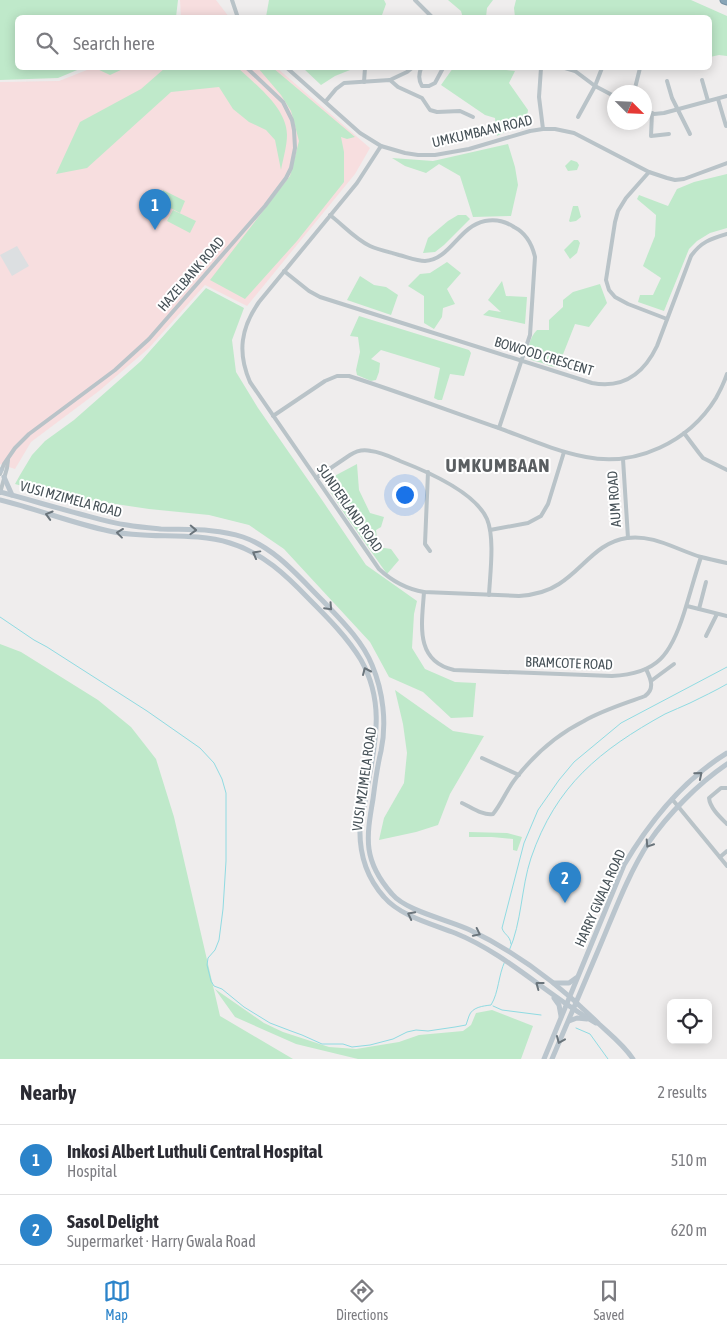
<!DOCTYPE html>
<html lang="en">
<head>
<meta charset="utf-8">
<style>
	body { margin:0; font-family:"Asap Condensed",sans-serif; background:#f2f2f3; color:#2b2b33 }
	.controls { position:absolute; right:15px; bottom:15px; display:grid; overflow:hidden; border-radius:8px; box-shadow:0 2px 12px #0003 }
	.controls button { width:45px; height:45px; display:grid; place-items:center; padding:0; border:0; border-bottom:1px solid #e1e1e2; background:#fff; color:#2b2b33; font:25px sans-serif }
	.compass { position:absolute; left:607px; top:85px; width:45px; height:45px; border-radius:50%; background:#fff; box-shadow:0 2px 12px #0003; rotate:114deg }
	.you { position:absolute; left:404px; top:494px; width:18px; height:18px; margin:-12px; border:4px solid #fff; border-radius:50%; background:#1a73e8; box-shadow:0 0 0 8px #1a73e833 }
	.badge { display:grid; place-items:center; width:32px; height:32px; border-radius:50%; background:#2c84ca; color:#fff; font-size:16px; font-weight:700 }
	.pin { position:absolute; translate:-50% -41px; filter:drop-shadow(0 1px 2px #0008) }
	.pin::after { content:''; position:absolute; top:26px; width:18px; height:15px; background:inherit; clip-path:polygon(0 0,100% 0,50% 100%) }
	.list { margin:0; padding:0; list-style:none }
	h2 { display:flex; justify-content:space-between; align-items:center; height:65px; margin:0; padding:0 20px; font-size:21px }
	h2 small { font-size:16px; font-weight:400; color:#7c7c81 }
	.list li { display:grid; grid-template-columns:32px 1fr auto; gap:15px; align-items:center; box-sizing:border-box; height:70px; padding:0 20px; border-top:1px solid #e1e1e2 }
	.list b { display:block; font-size:19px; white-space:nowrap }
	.list p { margin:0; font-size:16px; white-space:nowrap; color:#7c7c81 }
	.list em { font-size:16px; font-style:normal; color:#7c7c81 }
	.icon { flex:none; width:28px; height:28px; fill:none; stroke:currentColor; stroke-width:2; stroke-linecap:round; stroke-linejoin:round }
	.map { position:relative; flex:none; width:727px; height:1059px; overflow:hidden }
	.search { position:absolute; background:#fff; box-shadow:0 2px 12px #0003; left:15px; right:15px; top:15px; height:55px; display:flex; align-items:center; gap:12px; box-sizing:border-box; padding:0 18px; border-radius:8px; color:#7c7c81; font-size:19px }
	.sheet { height:205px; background:#fff }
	nav { display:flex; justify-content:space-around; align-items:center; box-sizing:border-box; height:70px; border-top:1px solid #e1e1e2; background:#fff; font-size:14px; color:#7c7c81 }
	nav a { display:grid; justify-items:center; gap:2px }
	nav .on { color:#2c84ca }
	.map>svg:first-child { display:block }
	.medical { fill:#f7dedf }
	.airport { fill:#dcdfe1 }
	.green { fill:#bfe9ca }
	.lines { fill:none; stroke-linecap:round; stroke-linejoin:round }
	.stream { stroke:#90dbe2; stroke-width:1 }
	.motorway-casing { stroke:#7490a2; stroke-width:9 }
	.minor { stroke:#b9c3c8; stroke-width:4 }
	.secondary { stroke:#bac5cd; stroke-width:5 }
	.motorway { stroke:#89a5b7; stroke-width:7 }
	.oneway { stroke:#6a747b }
	.labels { text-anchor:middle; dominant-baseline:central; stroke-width:4; stroke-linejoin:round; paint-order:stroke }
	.street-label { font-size:14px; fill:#475258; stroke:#fff }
	.district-label { font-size:19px; font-weight:bold; letter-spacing:1px; fill:#5a5e61; stroke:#fff }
</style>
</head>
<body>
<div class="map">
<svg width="727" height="1059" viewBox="0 0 727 1059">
	<rect width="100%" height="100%" fill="#efeded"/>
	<g class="medical">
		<polygon points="180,0 216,0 229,17 181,17"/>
		<polygon points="92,68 277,68 370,148 355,174 247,306 205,285 149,348 99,391 31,442 15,469 0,464 0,82 59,81"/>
	</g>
	<polygon class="airport" points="17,246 29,266 12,276 0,255"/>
	<g class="green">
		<polygon points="0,0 178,0 176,17 18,18 18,68 82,68 58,78 0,80"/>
		<polygon points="269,0 384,0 386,4 382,15 371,17 266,17"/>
		<polygon points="448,0 493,0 487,8 486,17 463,18 461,11"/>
		<polygon points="516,0 691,0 727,16 727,56 719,55 710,57 710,18 515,17 514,8"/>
		<polygon points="95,68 125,68 110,75"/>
		<path d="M 165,68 L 238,68 C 256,85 287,108 287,135 C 287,146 283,159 281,170 L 275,140 L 266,130 L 249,122 L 233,109 L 219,87 L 171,92 L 87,168 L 56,174 L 80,122 L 141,89 Z"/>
		<polygon points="258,68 273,68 355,137 347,139 341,137 344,152 344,182 297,241 245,299 210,280 290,176 299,141 291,111 281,95"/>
		<polygon points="303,68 355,68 335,76 321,85"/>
		<polygon points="453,68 491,68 515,71 509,83 528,110 526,124 512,128 497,136 495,118 485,115 441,85"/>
		<polygon points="508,144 515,167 518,185 511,216 473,217 460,176 439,164 426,173 405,166 392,158 433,161"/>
		<polygon points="571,160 577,162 579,165 577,170 568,171 565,166"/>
		<polygon points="727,174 727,228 710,233 697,241 689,249 664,311 638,302 640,295 653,295 661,278 643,266 655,236 656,215 637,199 639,195 668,206 677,189 694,182"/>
		<polygon points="163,190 185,201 180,213 157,201"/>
		<polygon points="573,206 578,206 581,217 576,221 570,222 569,221"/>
		<polygon points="173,210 196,221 190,233 167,221"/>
		<polygon points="458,215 466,215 470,219 444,245 435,252 423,253 428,238 448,221"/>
		<polygon points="574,240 578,240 580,243 577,253 570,259 564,250"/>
		<polygon points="447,262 461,273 447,289 455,304 443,308 442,317 434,329 424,323 424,296 408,286 420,274 430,273"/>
		<polygon points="360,276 374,285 386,287 398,295 391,315 347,300"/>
		<polygon points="502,281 506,296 527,297 525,324 483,315 489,310 501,312 488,300"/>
		<path d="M 600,284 L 607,303 L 589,327 L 575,324 L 558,367 C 550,367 549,365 542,363 C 536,361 532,361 527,357 C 528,347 530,337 537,330 L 549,330 L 549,320 L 563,307 L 563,300 L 573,292 Z"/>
		<polygon points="206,288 244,308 232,340 236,372 258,408 322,500 366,565 417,601 414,614 412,648 425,669 455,682 476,683 473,717 451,718 423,692 389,677 370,642 284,549 249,525 209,515 149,509 55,495 15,484 20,475 32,455 45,441 74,420 141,361"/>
		<polygon points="359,316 469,350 471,353 464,376 450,374 442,400 438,400 434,398 440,368 381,350 371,359 380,363 379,372 376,380 371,381 357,375 356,370 360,352 358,337 350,336"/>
		<polygon points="357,464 359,490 370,513 384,517 381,527 376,530 378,547 391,549 399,560 387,574 344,513 326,485 325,481"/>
		<polygon points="0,644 21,652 98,700 131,727 156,759 174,817 220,1016 293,1059 0,1059"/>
		<polygon points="395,690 453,731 484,736 450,794 438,825 416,832 379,840 384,818 404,783 407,753 403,724"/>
		<polygon points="469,832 507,833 522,837 517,851 513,850 513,839 492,837 469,837"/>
		<polygon points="215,989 264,1023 283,1032 329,1047 356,1049 399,1042 419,1035 463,1031 471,1025 476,1013 492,1010 533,1026 521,1059 358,1059 296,1044 235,1017"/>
	</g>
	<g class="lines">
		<g class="stream">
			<path d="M 0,617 L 34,640 L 47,647 L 147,711 L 200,748 L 214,763 L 222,779 L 226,793 L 226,861 L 223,909 L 219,940 L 215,950 L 208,958 L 207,965 L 211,981 L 214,986 L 222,989 L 244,1007 L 270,1023 L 291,1031 L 302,1035 L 322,1044 L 343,1044 L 352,1047 L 370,1045 L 393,1039 L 407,1032 L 416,1030 L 428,1031 L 455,1027 L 466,1025 C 467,1022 468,1019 469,1016 C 472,1007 483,1006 491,1005 C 499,992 498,976 505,961"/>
			<path d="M 511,944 C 510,935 504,935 502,928 L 524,843 L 538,810 L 559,780 L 574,762 L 621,723 L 727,667"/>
			<path d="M 509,951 C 522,922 521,888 531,858 C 556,785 600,750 665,714 C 673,710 682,707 690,703 C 702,697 715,691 727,684"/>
			<polyline points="493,1006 502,1010 541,1015"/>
			<polyline points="576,1028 590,1034 608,1059"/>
		</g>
		<g class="motorway-casing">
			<polyline id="motorway" points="724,0 727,1"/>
		</g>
		<g class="minor">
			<polyline points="232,0 238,18"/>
			<polyline points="415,0 433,18"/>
			<polyline points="287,68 360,133 381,146 405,153 418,155 435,155 469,149 530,131 543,129 555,129 574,133 649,172 667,178 675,180 684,179 727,163"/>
			<path d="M 421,68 C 419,74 418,79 422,86 L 429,86 L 435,83 L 443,68"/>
			<polyline points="541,68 539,97 543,129"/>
			<polyline points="565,68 575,71 595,86 614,96"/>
			<polyline points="390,80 407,72 412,68"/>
			<polyline points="702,80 708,101"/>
			<polyline points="667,81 672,98 690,134"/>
			<polyline points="364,82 365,68"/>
			<polyline points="634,92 640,68"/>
			<polyline points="718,99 726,126"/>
			<polyline points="326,101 336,89 344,83 390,80 398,87 422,98 430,110 437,112 460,111 473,117"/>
			<polyline points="644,111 654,114 664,113 727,96"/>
			<polyline points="652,113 651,136 669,134"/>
			<polyline points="578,117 595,86 602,68"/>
			<polyline points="614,119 614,118"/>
			<path d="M 381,146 L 357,183 L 259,302 C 241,328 237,352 250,382 L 379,569 C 393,582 406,589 424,592 L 519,596 C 533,595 547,592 559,584 C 583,569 597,542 627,538 C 653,534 677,550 701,557 C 709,559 718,561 727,563"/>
			<polyline points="649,172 626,198 618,211 615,222 606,280 609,290 615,297 628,304 667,319"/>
			<path d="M 330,215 C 343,225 355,239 370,246 C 379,250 389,252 399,255 C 407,257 417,261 425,261 C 450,260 459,226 485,221 C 495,219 505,221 514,227 C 526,233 532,244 535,257 L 530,335 L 499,428"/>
			<path d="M 284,271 L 309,291 L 320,297 L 592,383 C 623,389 644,373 657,346 L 691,256 C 701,242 710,239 727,234"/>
			<path d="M 273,416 L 325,381 L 337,376 L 349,376 C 399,392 447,410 496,427 C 526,438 555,451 586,457 C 636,467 689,442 716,398 C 720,391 724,383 727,374"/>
			<polyline points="684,433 699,453 703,458 727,470"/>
			<polyline points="623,459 628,538"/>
			<polyline points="428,472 425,544 430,551"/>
			<polyline points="0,474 4,464 15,448 29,434 115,370 149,339 265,206 286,178 291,168 295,148 294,130 292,120 283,102 247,68"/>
			<path d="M 316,478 L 350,455 C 356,451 363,449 371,451 C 381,452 391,457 400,461 C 426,471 475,492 487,519 C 495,538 490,574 489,595"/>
			<polyline points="0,493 7,468 8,460"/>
			<polyline points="490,530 528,523 541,516 548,504 564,452"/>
			<path d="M 424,592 C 422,623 414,661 454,670 L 612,676 C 658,674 671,654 684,613 C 690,594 695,575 701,557"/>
			<polyline points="687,606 727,616"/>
			<polyline points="699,609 706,582"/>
			<polyline points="706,636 717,614"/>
			<polyline points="651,681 674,664"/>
			<polyline points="482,758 519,775"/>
			<path d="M 727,788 L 721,788 L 709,798 C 710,808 720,817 727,824"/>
			<polyline points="672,799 727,866"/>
			<path d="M 462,803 C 471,807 483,816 493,814 C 502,803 507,789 516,778 C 534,755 558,734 584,721 C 603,710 624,704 645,696 C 655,689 651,679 646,669"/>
			<polyline points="720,857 727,851"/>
		</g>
		<g class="secondary">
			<polyline points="0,471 1,470"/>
			<polyline points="4,477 12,495"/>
			<path d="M 0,492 C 27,499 53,507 80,514 C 95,518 111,523 127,525 C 138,527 150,528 161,529 C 188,530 216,528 243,537 C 275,548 298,576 322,600 C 340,619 362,640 372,665 C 383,691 387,723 381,751 C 377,767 375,783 373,799 C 366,839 363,861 392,894 C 406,911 449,920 470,930 C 518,953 562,987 599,1024 C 611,1035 624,1045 633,1059"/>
			<path d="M 0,500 C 37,509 72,523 109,531 C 149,540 191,531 230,543 C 263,553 286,575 309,599 C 328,618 347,637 361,660 C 383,699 377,736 369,778 C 366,794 364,810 360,826 C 359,852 366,877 384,897 C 400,916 432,924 455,933 C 507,954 548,996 596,1023"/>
			<polyline points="554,983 569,983 576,978"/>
			<polyline points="554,998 559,1005 561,1016"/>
			<polyline points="569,1021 577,1018 587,1019"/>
			<path d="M 544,1059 L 624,865 C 650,821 683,780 727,753"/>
			<path d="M 552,1059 C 567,1024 582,988 597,953 C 613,916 627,876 649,842 C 668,814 699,783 727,764"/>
		</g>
		<use href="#motorway" class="motorway"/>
	</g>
	<defs><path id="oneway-chevron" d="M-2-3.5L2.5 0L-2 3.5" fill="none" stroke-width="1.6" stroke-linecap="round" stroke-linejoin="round" transform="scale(1.25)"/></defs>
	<g class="oneway">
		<use href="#oneway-chevron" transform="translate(49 515) rotate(-164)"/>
		<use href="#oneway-chevron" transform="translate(193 530) rotate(2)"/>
		<use href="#oneway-chevron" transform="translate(120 533) rotate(-173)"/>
		<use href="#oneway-chevron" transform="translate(256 554) rotate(-151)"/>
		<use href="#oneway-chevron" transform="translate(329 607) rotate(47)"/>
		<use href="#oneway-chevron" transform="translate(366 671) rotate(-114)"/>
		<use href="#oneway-chevron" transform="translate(699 775) rotate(-40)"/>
		<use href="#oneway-chevron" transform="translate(649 844) rotate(123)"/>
		<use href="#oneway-chevron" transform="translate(411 915) rotate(-153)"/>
		<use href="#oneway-chevron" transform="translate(477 933) rotate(26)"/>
		<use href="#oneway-chevron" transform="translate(539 985) rotate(-143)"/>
		<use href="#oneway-chevron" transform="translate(560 1040) rotate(113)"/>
	</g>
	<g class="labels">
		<g class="street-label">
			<text transform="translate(482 131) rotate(-13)">UMKUMBAAN ROAD</text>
			<text transform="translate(191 274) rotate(-49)">HAZELBANK ROAD</text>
			<text transform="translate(544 356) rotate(17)">BOWOOD CRESCENT</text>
			<text transform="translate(71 499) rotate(15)">VUSI MZIMELA ROAD</text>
			<text transform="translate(614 499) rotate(-94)">AUM ROAD</text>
			<text transform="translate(350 508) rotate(55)">SUNDERLAND ROAD</text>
			<text transform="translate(569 663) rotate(2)">BRAMCOTE ROAD</text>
			<text transform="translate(364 779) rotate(-82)">VUSI MZIMELA ROAD</text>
			<text transform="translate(600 898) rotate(-66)">HARRY GWALA ROAD</text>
		</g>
		<g class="district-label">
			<text x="498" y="465">UMKUMBAAN</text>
		</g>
	</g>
</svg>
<div class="controls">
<button><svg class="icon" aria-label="locate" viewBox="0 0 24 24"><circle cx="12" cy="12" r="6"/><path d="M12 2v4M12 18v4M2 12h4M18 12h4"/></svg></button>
</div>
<svg class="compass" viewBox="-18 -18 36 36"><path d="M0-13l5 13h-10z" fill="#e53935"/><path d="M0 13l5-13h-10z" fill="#7c7c81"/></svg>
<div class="you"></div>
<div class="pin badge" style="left:155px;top:230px">1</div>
<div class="pin badge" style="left:565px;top:903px">2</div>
<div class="search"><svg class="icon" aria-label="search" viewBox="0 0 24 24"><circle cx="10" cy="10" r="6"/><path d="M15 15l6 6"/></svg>Search here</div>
</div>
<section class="sheet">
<h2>Nearby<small>2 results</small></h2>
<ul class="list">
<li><span class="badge">1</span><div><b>Inkosi Albert Luthuli Central Hospital</b><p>Hospital</p></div><em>510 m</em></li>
<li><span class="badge">2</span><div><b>Sasol Delight</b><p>Supermarket · Harry Gwala Road</p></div><em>620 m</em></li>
</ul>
</section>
<nav>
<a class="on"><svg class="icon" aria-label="map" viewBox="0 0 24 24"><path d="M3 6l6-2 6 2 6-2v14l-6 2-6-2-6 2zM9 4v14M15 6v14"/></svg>Map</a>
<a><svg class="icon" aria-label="directions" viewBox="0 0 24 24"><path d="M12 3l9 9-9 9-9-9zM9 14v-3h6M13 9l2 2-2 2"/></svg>Directions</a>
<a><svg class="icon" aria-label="saved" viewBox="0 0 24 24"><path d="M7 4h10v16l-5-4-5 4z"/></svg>Saved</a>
</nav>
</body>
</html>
